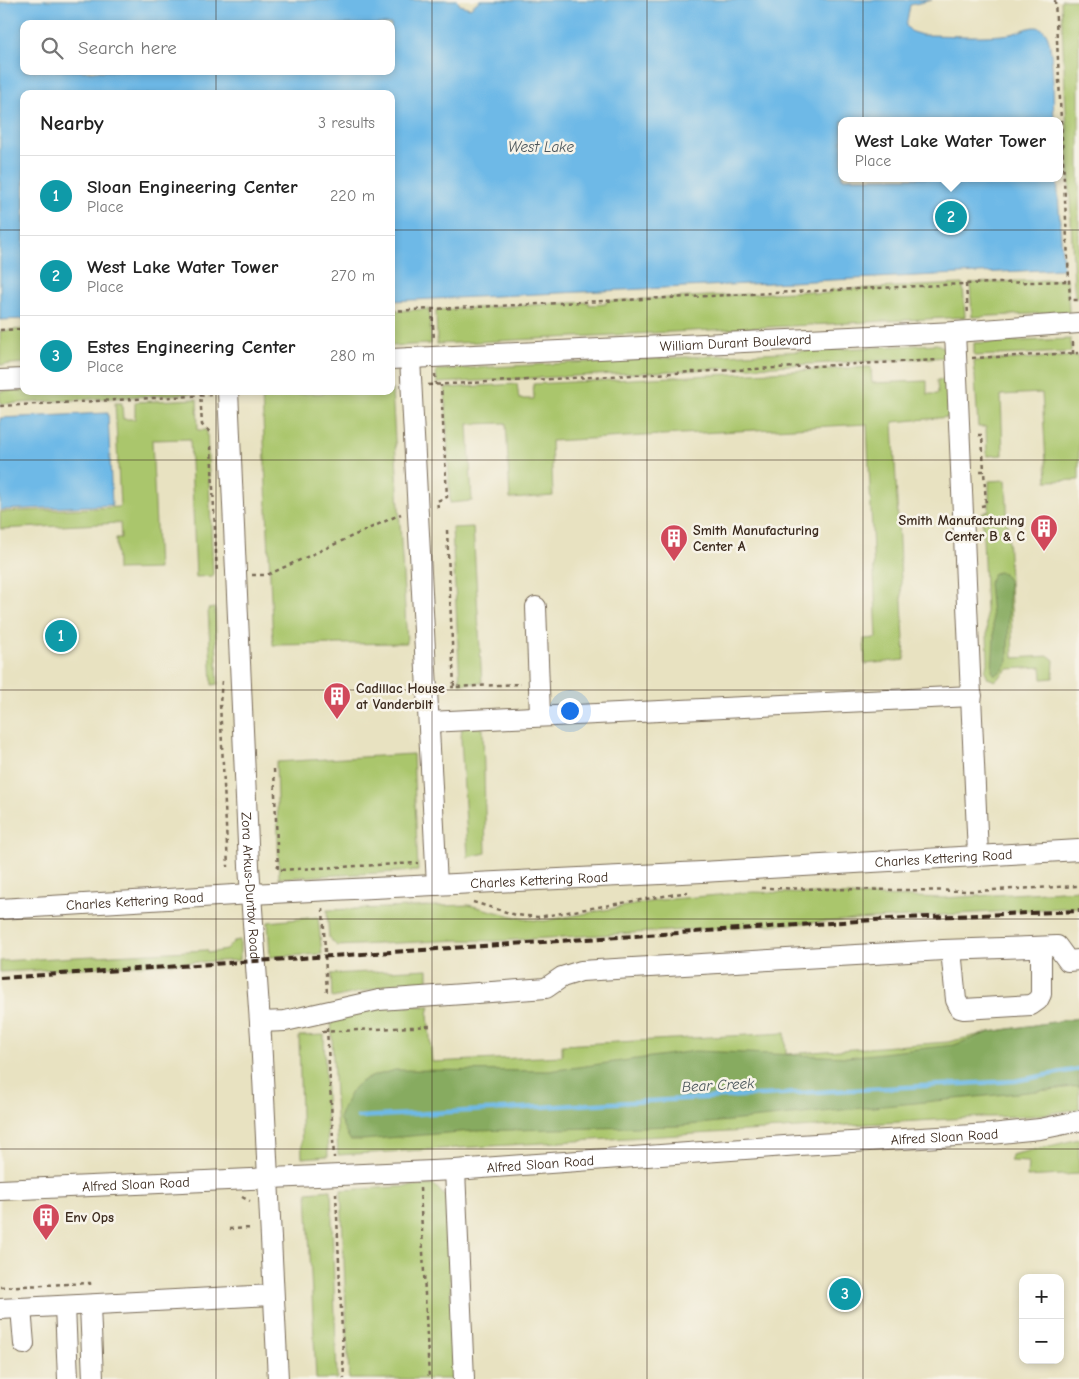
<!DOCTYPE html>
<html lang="en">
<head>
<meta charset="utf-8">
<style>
	body { margin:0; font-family:"Comic Neue",sans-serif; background:#f2f2f2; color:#222 }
	.controls { position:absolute; right:15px; bottom:15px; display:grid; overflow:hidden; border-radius:10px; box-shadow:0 2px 8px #0003 }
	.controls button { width:45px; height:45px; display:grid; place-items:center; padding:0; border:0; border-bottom:1px solid #e0e0e0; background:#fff; color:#222; font:25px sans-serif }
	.you { position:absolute; left:569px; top:710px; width:18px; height:18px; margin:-12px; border:4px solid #fff; border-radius:50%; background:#1a73e8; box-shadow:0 0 0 8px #1a73e833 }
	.badge { display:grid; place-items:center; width:32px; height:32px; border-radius:50%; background:#d1495b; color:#fff; font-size:16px; font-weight:700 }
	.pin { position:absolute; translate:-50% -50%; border:2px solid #fff; box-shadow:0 1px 5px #0006 }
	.popup { position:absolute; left:838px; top:117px; width:225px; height:65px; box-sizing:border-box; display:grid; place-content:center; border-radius:10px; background:#fff; filter:drop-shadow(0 1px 4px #0005); font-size:16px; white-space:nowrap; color:#767676 }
	.popup b { font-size:19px; color:#222 }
	.popup::after { content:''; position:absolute; left:50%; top:100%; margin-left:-10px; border:10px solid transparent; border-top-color:#fff }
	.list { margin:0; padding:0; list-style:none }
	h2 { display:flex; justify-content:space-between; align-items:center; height:65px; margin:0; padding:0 20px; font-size:21px }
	h2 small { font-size:16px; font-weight:400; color:#767676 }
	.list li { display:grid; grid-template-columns:32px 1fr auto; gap:15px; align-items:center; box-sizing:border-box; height:80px; padding:0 20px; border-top:1px solid #e0e0e0 }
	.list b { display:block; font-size:19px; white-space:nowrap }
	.list p { margin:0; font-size:16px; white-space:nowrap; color:#767676 }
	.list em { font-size:16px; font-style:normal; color:#767676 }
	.icon { flex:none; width:28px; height:28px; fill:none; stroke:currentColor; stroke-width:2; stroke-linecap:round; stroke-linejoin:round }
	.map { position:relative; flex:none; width:1079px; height:1379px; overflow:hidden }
	.search { position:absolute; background:#fff; box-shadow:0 2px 8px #0003; left:20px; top:20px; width:375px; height:55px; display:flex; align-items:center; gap:12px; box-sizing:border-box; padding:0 18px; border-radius:10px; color:#767676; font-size:19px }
	.panel { position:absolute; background:#fff; box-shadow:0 2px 8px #0003; left:20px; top:90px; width:375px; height:305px; border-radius:10px }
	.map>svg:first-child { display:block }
	.green { fill:#aac66c; stroke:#727845 }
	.forest { fill:#87ab60; stroke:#616a3f }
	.water { fill:#6eb9e7; stroke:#547282; fill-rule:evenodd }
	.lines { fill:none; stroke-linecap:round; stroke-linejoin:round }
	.stream { stroke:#6eb9e7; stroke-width:4.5 }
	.minor-casing { stroke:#786a57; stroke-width:22 }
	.path { stroke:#786a57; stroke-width:2.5; stroke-dasharray:4 4; stroke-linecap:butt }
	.minor { stroke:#fff; stroke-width:20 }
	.rail { stroke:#3b2a1e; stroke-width:4; stroke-dasharray:8 4; stroke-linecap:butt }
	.grid { fill:none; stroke:#3b2a1e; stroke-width:1; stroke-opacity:0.55 }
	.labels { text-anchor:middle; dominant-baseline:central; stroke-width:5; stroke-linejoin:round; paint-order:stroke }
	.street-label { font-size:14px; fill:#3b2a1e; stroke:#f7f3e8 }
	.poi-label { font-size:14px; font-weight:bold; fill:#3b2a1e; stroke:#f7f3e8; text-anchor:start }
	.water-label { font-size:15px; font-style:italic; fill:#4a555a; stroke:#f7f3e8 }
</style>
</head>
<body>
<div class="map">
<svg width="1079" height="1379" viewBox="0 0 1079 1379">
	<rect width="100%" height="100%" fill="#f7f3e8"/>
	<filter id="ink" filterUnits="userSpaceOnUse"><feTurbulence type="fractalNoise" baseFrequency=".02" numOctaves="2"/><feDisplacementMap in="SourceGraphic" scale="10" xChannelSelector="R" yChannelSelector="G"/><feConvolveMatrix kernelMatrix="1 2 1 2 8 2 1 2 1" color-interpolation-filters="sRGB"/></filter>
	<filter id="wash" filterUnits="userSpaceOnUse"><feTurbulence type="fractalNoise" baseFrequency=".0096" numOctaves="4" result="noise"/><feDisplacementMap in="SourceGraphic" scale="20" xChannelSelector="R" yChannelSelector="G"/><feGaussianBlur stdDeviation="1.12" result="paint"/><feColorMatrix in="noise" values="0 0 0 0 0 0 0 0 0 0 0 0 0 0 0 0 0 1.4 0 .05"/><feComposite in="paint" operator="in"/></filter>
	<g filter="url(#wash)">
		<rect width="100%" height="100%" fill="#e8e2c1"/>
		<g class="green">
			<polygon points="1061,0 1079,0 1079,298 1075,298 1074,286"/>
			<polygon points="1067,279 1069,312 972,317 970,283"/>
			<polygon points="963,284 965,317 437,344 436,310 589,302 589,305 606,304 606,301 813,291 813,294 830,293 830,290"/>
			<polygon points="429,309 431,344 391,346 391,311"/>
			<polygon points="24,329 24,363 0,365 0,331"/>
			<polygon points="1071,339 1071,352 974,356 974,343"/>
			<polygon points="937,344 947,349 951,357 437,383 436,370"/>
			<polygon points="1079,356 1079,480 1047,481 1042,393 1001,395 1003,455 987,456 986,427 978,427 974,361"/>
			<polygon points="871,367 872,383 927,381 927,394 938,394 937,380 951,379 949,417 893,422 905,660 865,664 864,639 877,638 867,424 551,441 553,496 510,499 506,423 468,424 472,501 450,503 445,388 517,384 519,399 534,399 533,384"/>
			<polygon points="392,389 407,643 273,645 262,395 391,391"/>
			<polygon points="24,390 24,391 222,392 0,404 0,391"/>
			<polygon points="197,399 198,430 207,430 213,576 196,577 190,439 152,440 158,569 117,570 116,538 121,538 120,523 0,529 0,512 120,507 115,403 122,403 123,419 135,419 135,402"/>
			<polygon points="1006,480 1013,658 1049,656 1054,660 1053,678 1042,679 1041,667 1008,669 995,681 988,678 985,671 988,660 982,513 989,511 989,481"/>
			<polygon points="473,527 482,683 460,684 452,528"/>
			<polygon points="215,608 218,684 212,685 208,609"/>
			<polygon points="481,724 483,730 486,853 468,857 461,739 462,725"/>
			<polygon points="413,754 418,871 279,878 276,762"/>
			<polygon points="1079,890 1079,907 496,941 459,940 337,946 329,938 327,910 469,905 524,919 544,921 660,900 754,892 944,898"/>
			<polygon points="318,917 322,954 270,957 268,922"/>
			<polygon points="240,940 240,960 0,972 0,961 207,950 208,953 226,950 234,941"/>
			<polygon points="428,969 428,984 378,988 332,998 331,974"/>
			<polygon points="430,1006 428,1014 432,1062 562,1056 562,1045 785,1033 786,1054 948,1042 990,1032 1079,1018 1079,1109 1031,1116 984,1117 338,1155 331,1018 382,1007"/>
			<polygon points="324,1035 328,1156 302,1158 299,1036"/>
			<polygon points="1079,1139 1079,1174 1027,1177 1028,1162 1010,1161 1011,1155"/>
			<polygon points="434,1185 446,1197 455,1379 349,1379 341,1190"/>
			<polygon points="331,1190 337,1379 316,1379 307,1192"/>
		</g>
		<g class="forest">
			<polygon points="998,572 1003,573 1009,582 1008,661 1003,670 995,675 992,671 994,637 989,583 993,574"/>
			<path d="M 1079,1018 L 1079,1086 L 1058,1089 L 678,1126 L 472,1131 L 362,1140 L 350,1140 L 339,1118 C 354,1081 355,1081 395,1070 L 549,1071 L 695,1051 L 847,1057 L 954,1045 L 990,1032 Z"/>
		</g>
		<g class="water">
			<path d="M 18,0 L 457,0 L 460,5 L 470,8 L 480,0 L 932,0 L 910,5 L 906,26 L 912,32 L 922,35 C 951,35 982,38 1011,34 C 1021,32 1038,20 1046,33 C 1054,45 1053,103 1054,121 L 842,121 L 842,178 L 1057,178 L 1063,269 L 391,301 L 391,94 L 24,94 L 24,319 L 0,320 L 0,3 ZM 24,24 L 391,24 L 391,71 L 24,71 Z"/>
			<polygon points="108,413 112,505 0,510 0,418"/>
		</g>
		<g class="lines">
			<polyline class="stream" points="358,1117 1015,1081 1079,1069"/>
		</g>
	</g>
	<g filter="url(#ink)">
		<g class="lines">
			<g class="minor-casing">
				<g id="minor">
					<polyline points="955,332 978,855"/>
					<polyline points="410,358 437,885"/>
					<path id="s1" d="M 391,359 L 955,332 L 1079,323"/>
					<polyline points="0,380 24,379"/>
					<path id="s2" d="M 228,391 L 249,866 L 261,1037 L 278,1379"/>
					<polyline points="536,607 540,715"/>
					<polyline points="429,722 972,696"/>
					<path id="s3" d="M 0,909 L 251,894 L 702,872 L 1079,850"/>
					<polyline points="951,950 956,1000 960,1008 964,1009 1031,1005 1038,1000 1041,994 1041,947"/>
					<polyline points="260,1022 285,1021 379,1000 546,988 562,977 581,971 943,950 1057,946 1068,961 1079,960"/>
					<polyline points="455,1170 464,1379"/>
					<path id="s4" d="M 0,1190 L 455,1170 L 799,1145 L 991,1134 L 1040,1129 L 1079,1121"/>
					<polyline points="90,1305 93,1379"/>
					<polyline points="65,1306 68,1379"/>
					<polyline points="21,1308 24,1344"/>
					<polyline points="0,1309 273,1295"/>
				</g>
			</g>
			<g class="path">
				<polyline points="1055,0 1070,300 1079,300"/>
				<polyline points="966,284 968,315"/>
				<polyline points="432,309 434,340"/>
				<polyline points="391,311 963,284 1069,281"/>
				<polyline points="0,330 24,329"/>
				<polyline points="1073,342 1073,354"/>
				<polyline points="972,358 1079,353"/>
				<polyline points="435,374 436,385"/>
				<polyline points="428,385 939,360"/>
				<polyline points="200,391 202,425 211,433"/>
				<polyline points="246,393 292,391"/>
				<polyline points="0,406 211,395"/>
				<polyline points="978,435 982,435 984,471 979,471"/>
				<polyline points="211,446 217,573"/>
				<polyline points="981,506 986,505 984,471"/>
				<polyline points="438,508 437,501 447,497 441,385"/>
				<polyline points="447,530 454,687 521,684"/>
				<polyline points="252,575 267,575 401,514"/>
				<polyline points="222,681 220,703 228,867"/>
				<polyline points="443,687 454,687"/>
				<polyline points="274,769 278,870 418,863"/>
				<polyline points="761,888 972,891 1079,886"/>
				<polyline points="473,902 516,915 538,917 688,892"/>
				<polyline points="323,908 327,995"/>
				<polyline points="327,1028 334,1158"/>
				<polyline points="322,1032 430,1026"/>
				<polyline points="420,1188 429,1379"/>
				<polyline points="336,1193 344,1379"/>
				<polyline points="242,1197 250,1201"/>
				<polyline points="229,1229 253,1228"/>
				<polyline points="0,1287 90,1283 90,1287"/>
			</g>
			<use href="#minor" class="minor"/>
			<polyline class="rail" points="0,978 904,918 1079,911"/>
		</g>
	</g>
	<path class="grid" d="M 216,0 L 216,24M 432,0 L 432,1379M 647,0 L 647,1379M 863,0 L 863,1379M 216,71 L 216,94M 0,230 L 24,230M 391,230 L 1079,230M 216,391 L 216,1379M 0,460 L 1079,460M 0,690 L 1079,690M 0,919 L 1079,919M 0,1149 L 1079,1149"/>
	<defs>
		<g id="building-pin" transform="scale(1.4375)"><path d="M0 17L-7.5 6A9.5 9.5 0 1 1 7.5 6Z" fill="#d1495b" stroke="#f7f3e8"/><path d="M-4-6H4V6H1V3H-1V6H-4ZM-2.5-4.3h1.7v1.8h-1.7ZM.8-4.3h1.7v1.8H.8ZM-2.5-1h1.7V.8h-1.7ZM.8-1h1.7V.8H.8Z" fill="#fff"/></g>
	</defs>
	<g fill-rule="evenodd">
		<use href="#building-pin" x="1044" y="528"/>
		<use href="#building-pin" x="674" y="538"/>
		<use href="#building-pin" x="337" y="696"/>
		<use href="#building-pin" x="46" y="1217"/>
	</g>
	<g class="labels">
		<g class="street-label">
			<text stroke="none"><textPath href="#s1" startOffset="345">William Durant Boulevard</textPath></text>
			<text stroke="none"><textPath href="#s3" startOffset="945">Charles Kettering Road</textPath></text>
			<text stroke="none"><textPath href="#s3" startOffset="540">Charles Kettering Road</textPath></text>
			<text stroke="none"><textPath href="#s2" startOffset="495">Zora Arkus-Duntov Road</textPath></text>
			<text stroke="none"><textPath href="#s3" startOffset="135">Charles Kettering Road</textPath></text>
			<text stroke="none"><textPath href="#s4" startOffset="946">Alfred Sloan Road</textPath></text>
			<text stroke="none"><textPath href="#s4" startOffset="541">Alfred Sloan Road</textPath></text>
			<text stroke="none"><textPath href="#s4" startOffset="136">Alfred Sloan Road</textPath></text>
		</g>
		<g class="poi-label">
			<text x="1025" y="520" text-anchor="end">Smith Manufacturing<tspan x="1025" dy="16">Center B &amp; C</tspan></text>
			<text x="693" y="530">Smith Manufacturing<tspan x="693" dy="16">Center A</tspan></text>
			<text x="356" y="688">Cadillac House<tspan x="356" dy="16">at Vanderbilt</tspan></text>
			<text x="65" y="1217">Env Ops</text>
		</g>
		<g class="water-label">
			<text x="541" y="147">West Lake</text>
			<text transform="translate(718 1085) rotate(-3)">Bear Creek</text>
		</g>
	</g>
</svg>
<div class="controls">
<button>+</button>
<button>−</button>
</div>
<div class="you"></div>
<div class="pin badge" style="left:61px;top:636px;background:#0f9aa8">1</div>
<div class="pin badge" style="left:951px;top:217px;background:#0f9aa8">2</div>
<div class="popup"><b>West Lake Water Tower</b>Place</div>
<div class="pin badge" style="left:845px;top:1294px;background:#0f9aa8">3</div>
<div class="search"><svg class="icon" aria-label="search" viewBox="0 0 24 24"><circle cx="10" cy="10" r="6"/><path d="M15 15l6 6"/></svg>Search here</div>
<section class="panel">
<h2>Nearby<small>3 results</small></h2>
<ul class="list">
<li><span class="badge" style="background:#0f9aa8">1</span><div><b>Sloan Engineering Center</b><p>Place</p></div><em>220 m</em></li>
<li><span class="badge" style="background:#0f9aa8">2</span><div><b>West Lake Water Tower</b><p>Place</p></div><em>270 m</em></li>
<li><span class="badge" style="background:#0f9aa8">3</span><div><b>Estes Engineering Center</b><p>Place</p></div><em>280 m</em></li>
</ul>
</section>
</div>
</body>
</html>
